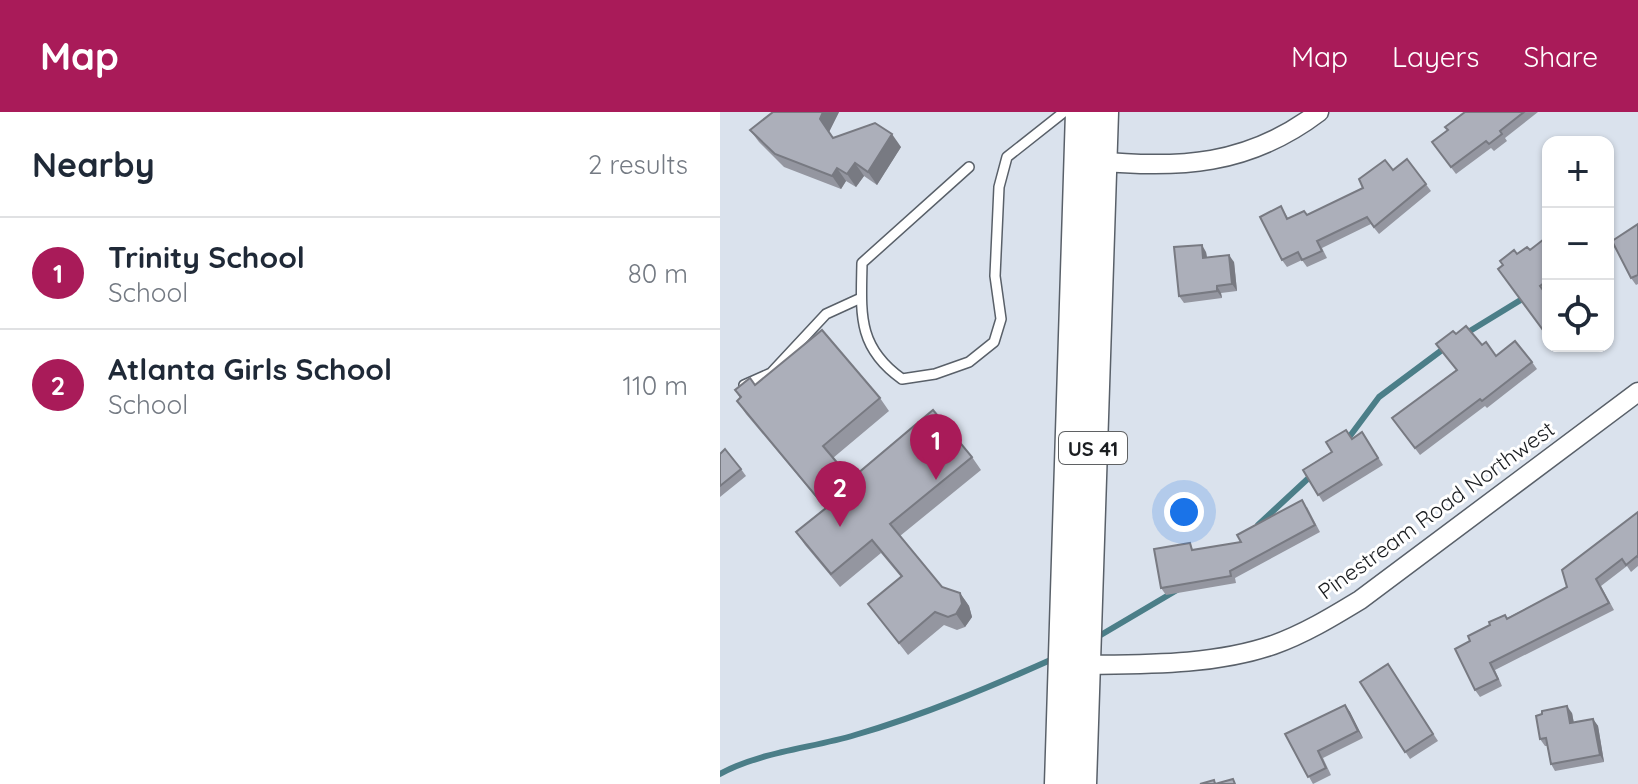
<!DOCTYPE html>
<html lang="en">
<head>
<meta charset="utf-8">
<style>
	body { margin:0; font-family:Quicksand,sans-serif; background:#f2f2f3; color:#1f2937 }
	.controls { position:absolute; right:24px; top:24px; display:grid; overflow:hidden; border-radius:16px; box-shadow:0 2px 6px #0004 }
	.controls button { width:72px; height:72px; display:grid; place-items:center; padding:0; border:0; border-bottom:2px solid #e0e1e3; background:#fff; color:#1f2937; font:40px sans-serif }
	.you { position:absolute; left:464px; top:400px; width:28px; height:28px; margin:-20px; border:6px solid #fff; border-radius:50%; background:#1a73e8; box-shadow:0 0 0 12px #1a73e833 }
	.badge { display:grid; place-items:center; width:52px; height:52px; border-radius:50%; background:#a91b59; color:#fff; font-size:26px; font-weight:700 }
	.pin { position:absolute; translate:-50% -66px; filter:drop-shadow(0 2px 4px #0008) }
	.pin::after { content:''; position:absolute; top:42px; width:28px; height:24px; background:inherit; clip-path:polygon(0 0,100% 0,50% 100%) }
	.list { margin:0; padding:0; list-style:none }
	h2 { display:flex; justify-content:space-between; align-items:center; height:104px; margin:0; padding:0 32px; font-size:34px }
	h2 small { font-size:26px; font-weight:400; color:#747a83 }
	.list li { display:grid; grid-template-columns:52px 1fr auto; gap:24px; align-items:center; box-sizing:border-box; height:112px; padding:0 32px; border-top:2px solid #e0e1e3 }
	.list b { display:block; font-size:30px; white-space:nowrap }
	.list p { margin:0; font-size:26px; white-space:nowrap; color:#747a83 }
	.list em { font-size:26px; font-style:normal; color:#747a83 }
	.icon { flex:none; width:44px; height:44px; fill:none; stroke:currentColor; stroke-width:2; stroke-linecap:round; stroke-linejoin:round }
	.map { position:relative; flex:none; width:918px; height:672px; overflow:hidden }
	header { display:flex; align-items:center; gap:48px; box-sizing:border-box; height:112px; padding:0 40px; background:#a91b59; color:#fff }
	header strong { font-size:38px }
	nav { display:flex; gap:44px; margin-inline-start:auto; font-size:28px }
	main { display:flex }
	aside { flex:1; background:#fff }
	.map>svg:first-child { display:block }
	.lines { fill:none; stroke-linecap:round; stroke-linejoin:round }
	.stream { stroke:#4b7e88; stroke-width:6 }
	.lane-casing { stroke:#596069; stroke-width:12 }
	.street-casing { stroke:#596069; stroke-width:21 }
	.primary-casing { stroke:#596069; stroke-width:31 }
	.lane { stroke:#fff; stroke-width:9 }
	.street { stroke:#fff; stroke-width:18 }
	.primary { stroke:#fff; stroke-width:28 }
	.wall { fill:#9496a0 }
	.shaded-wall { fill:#787a82 }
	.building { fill:#acafba; stroke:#787a82; stroke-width:2 }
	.labels { text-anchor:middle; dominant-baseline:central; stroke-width:6; stroke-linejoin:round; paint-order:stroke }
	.shield { fill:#fff; stroke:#5f6163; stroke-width:2 }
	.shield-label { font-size:20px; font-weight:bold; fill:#1a1d20 }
	.street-label { font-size:22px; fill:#1a1d20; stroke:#fff }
</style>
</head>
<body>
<header>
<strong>Map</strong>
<nav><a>Map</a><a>Layers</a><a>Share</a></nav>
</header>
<main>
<aside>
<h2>Nearby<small>2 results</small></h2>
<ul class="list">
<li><span class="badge">1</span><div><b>Trinity School</b><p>School</p></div><em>80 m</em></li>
<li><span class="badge">2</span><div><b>Atlanta Girls School</b><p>School</p></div><em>110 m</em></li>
</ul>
</aside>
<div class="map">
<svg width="918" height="672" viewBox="0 0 918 672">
	<rect width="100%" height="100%" fill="#dae2ed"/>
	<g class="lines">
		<g class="stream">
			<polyline points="745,222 807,184"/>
			<polyline points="627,328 659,285 726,235"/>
			<polyline points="538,413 594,361"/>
			<polyline points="374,527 457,478"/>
			<path d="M 0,662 C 39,640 92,636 135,623 C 204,603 270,575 335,546"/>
		</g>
		<g class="lane-casing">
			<g id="lane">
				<path d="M 249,55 L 142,151 C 141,202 137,235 182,267 L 215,262 L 249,250 L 274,230 L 281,207 L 275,164 L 279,75 L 287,45 L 344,0"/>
				<polyline points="24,273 51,261 106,202 141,186"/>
			</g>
		</g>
		<g class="street-casing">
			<g id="street">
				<path d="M 374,49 C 459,57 528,54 599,0"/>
				<path d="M 358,553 C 421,552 492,554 553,533 C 584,522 612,505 640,488 L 918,280"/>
			</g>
		</g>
		<g class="primary-casing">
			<g id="primary">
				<polyline points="339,672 360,0"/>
				<polyline points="362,672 384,0"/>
			</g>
		</g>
		<use href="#lane" class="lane"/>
		<use href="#street" class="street"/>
		<use href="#primary" class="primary"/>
	</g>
	<g class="wall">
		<polygon points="53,0 119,0 109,20 113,25 181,35 157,73 144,64 136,75 126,69 121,77 64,55 39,30 30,18"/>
		<polygon points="745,0 818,0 785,26 787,29 774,39 771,36 736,62 712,30 728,18"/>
		<polygon points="687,47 711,79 659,122 651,112 602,136 607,146 587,155 582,148 567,155 562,148 561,94 568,106 587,103 643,76 673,58"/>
		<polygon points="918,112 918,172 916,173 911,166"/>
		<polygon points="828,124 828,179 825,181 828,185 828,224 778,157 797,142 810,138"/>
		<polygon points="486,140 487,145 514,150 517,179 501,181 502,186 464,191 459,184"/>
		<polygon points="736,222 762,233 776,244 812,250 817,257 767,296 765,294 700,343 672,306 736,258"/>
		<polygon points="35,273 160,286 169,299 113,346 131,367 252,345 261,358 180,424 222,475 240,481 249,494 252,505 245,515 237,518 224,513 188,543 148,492 181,465 161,441 120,475 85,433 76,420 105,396 26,302 17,289 20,286 15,278"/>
		<polygon points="642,320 663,353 603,390 583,358"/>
		<polygon points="0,342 21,357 26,364 0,385"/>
		<polygon points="587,395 600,420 515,466 516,471 446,483 441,476 475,438 521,430"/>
		<polygon points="918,400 918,454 911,460 907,454 881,474 894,498 775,558 782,574 760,585 755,578 750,529 770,513 787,506 847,475"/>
		<polygon points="668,552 718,629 690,647 640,570"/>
		<polygon points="625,593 630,600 643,626 603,646 611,663 593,672 565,622"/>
		<polygon points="852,601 854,611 873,607 878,614 884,650 835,659 831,652 827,634 825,634 820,627"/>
	</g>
	<g class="shaded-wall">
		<polygon points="103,0 119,0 109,20 100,7"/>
		<polygon points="172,22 181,35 157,73 148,60"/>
		<polygon points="135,51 144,64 136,75 127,62"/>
		<polygon points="117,56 126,69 121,77 112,64"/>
		<polygon points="482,133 486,140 488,153 483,146"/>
		<polygon points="509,143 514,150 517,179 512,172"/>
		<polygon points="497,174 501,181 502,186 497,179"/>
		<polygon points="240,481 249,494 252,505 245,515 236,502"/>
		<polygon points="625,593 630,600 643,626 638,619"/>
		<polygon points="847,594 852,601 855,618 850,611"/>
		<polygon points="873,607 878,614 884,650 880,643"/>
	</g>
	<g class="building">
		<polygon points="53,0 103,0 100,7 113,26 155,11 172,22 148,60 135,51 127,62 117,56 112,64 55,42 30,18"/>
		<polygon points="745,0 804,0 780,19 782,22 769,32 766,29 731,55 712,30 728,18 725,15"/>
		<polygon points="687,47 706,72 654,115 647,105 597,129 602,139 582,148 578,140 562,148 540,105 561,94 567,107 584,99 587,103 643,76 639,67 665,48 673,58"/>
		<polygon points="918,112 918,163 911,166 892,129"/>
		<polygon points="828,124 828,168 820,174 828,185 828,214 823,218 778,157 783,153 780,149 794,138 797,142 807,135 810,138"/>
		<polygon points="482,133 483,146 509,143 512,172 497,174 497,179 459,184 454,135"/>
		<polygon points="746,214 762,233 766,230 776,244 795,229 812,250 762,289 760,287 695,336 672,306 737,258 716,232 733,219 736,222"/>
		<polygon points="102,218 160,286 103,334 131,367 213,298 252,345 170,412 222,475 240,481 242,492 236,502 228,505 215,500 179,531 148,492 182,464 152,428 111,462 76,420 106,396 17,289 21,285 15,278 30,266 35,273"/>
		<polygon points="626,318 632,327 642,320 658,346 598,383 583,358 612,340 606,330"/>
		<polygon points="5,337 21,357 0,374 0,342"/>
		<polygon points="582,388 595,413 510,459 511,464 441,476 434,437 470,431 472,438 521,430 517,423"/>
		<polygon points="918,400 918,445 917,444 906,453 902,447 876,467 889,491 770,551 778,567 755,578 735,537 750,529 748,524 770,513 769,510 785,503 787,507 847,475 842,458"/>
		<polygon points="668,552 713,622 685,640 640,570"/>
		<polygon points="625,593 638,619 598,639 606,656 588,665 565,622"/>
		<polygon points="847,594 850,611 873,607 880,643 831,652 826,626 820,627 816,604 822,602 822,599"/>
		<polygon points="513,667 515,672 480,672 494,668 495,672"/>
	</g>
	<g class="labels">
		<rect class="shield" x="339" y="320" width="68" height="32" rx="6"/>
		<g class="shield-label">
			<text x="373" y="336">US 41</text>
		</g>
		<g class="street-label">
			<text transform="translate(716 398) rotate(-36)">Pinestream Road Northwest</text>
		</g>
	</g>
</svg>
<div class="controls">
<button>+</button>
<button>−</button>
<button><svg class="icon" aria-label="locate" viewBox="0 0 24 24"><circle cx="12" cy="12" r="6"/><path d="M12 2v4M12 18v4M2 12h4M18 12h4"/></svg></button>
</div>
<div class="you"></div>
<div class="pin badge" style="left:216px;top:368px">1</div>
<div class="pin badge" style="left:120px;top:415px">2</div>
</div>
</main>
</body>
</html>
